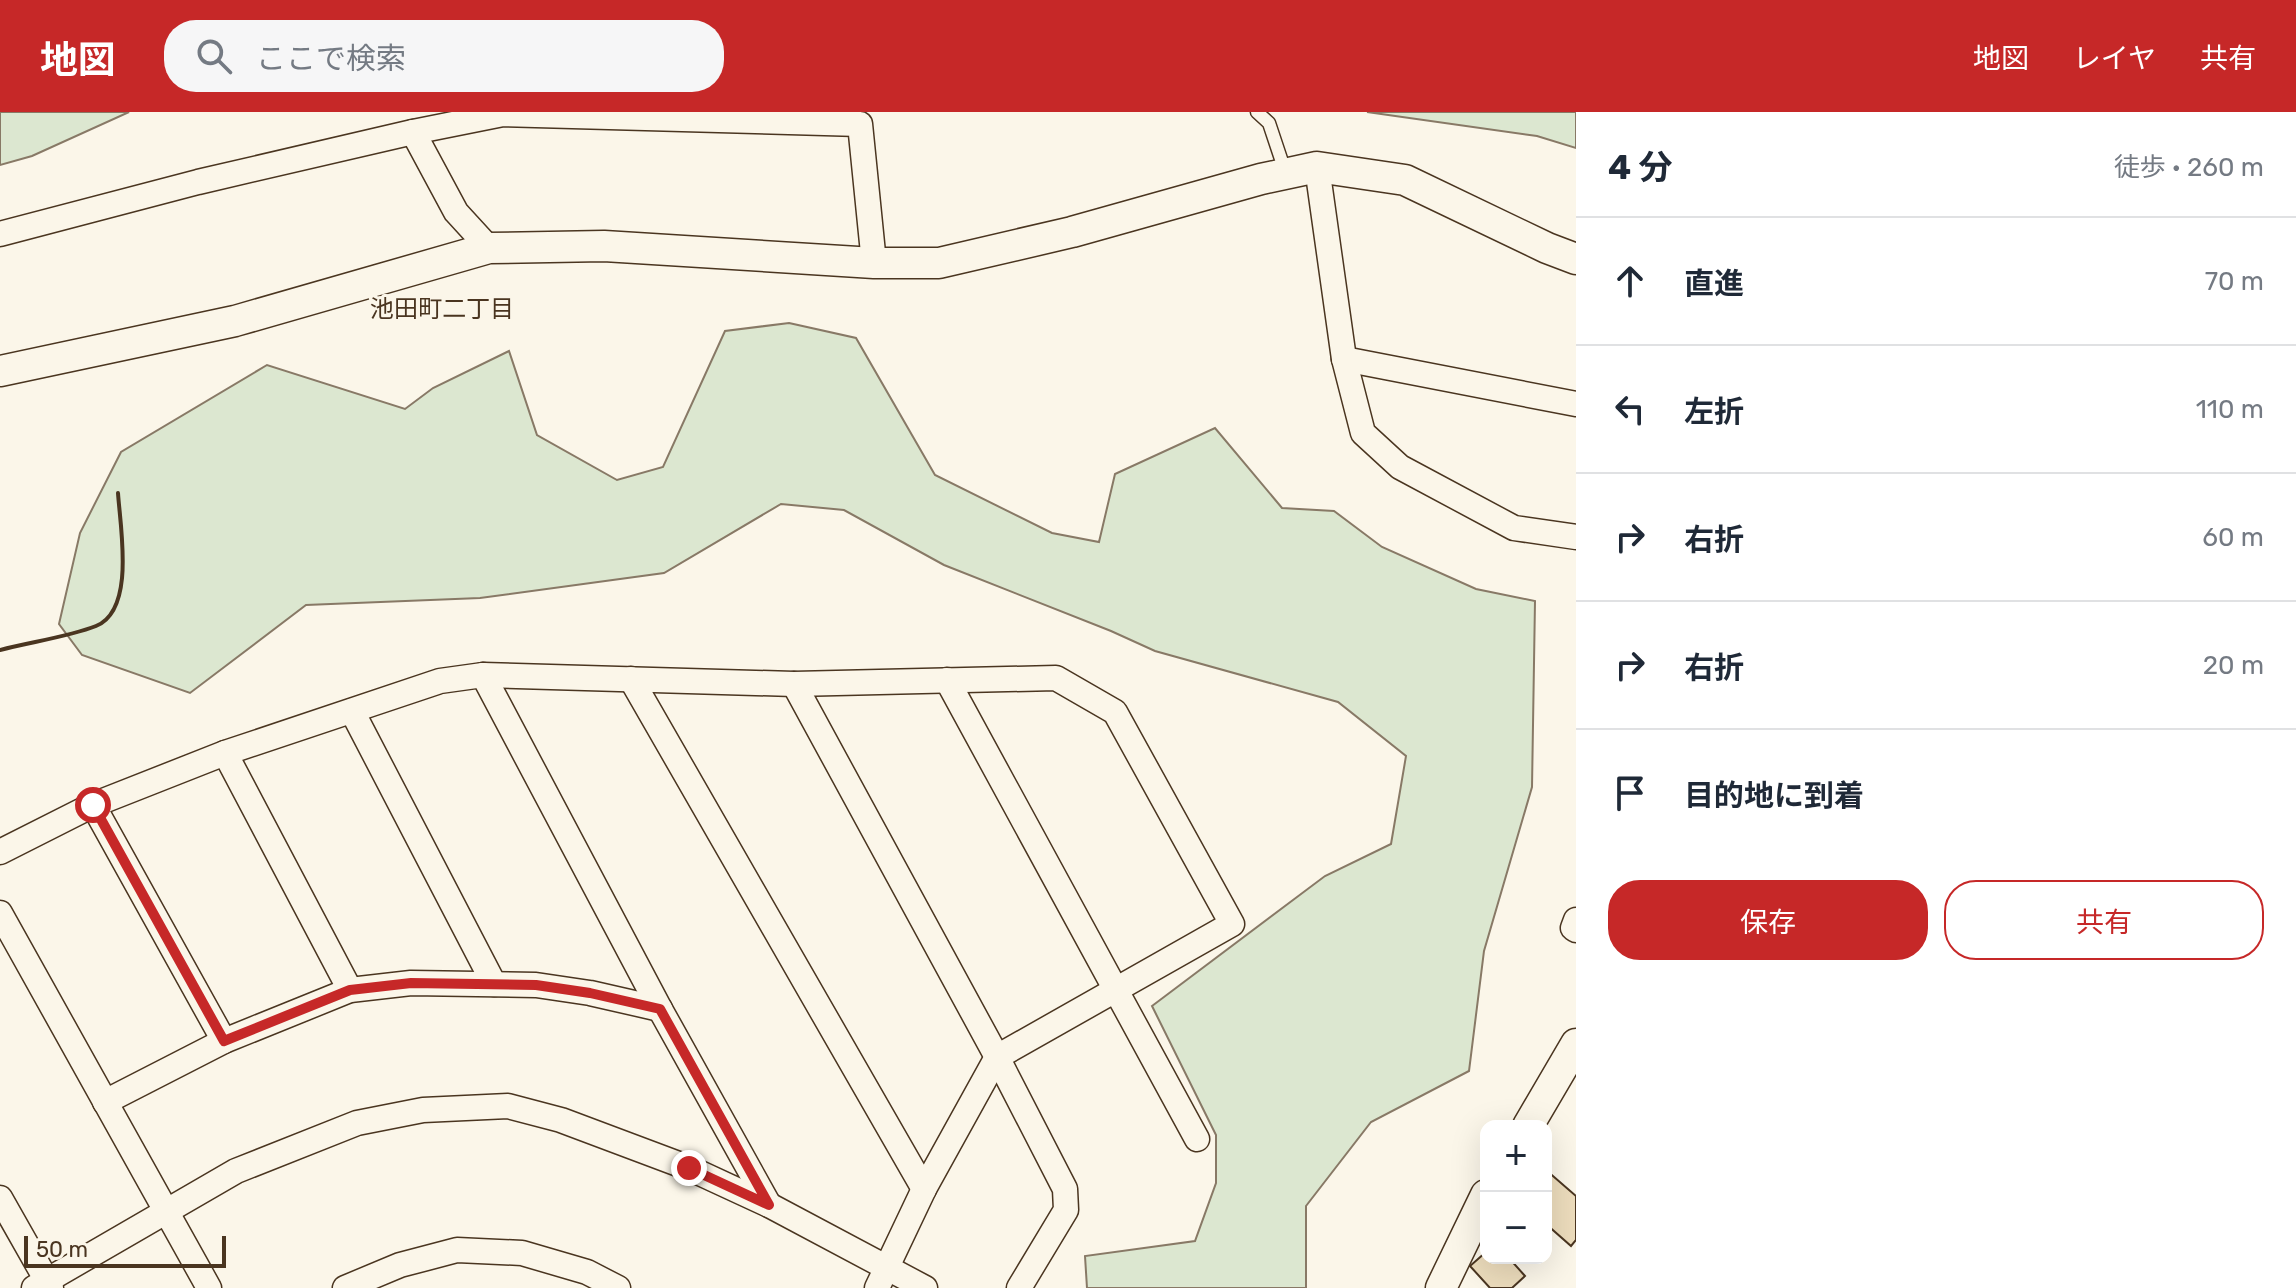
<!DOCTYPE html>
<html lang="ja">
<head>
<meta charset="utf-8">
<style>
	body { margin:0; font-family:Rubik,"Noto Sans JP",sans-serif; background:#f6f6f7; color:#1f2937 }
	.controls { position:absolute; right:24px; bottom:24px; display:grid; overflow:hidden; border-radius:16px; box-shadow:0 8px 32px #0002 }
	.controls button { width:72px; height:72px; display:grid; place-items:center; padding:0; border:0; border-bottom:2px solid #e0e1e3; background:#fff; color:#1f2937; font:40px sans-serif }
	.scale { position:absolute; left:24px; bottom:20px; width:202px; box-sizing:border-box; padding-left:8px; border:4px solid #4a3520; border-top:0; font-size:22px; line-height:28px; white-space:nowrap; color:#4a3520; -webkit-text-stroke:6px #fbf6e9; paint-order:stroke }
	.stop { position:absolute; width:24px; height:24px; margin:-18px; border:6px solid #c62828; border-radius:50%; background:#fff }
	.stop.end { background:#c62828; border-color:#fff; box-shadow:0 2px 8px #0008 }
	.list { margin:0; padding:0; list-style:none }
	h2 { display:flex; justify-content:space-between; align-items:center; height:104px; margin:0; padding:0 32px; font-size:34px }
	h2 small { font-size:26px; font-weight:400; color:#747a83 }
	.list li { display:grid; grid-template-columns:52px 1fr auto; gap:24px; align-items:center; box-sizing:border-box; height:128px; padding:0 32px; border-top:2px solid #e0e1e3 }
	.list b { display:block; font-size:30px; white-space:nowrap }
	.list em { font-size:26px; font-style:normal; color:#747a83 }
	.actions { display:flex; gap:16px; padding:24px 32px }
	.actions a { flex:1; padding:18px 0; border:2px solid #c62828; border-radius:32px; text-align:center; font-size:28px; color:#c62828 }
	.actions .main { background:#c62828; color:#fff }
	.icon { flex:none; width:44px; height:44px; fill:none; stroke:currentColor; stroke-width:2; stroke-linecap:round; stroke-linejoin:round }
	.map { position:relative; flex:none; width:1576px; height:1176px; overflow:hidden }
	header { display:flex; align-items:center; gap:48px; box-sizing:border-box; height:112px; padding:0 40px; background:#c62828; color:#fff }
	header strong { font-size:38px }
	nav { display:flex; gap:44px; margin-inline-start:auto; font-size:28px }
	.search { width:560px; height:72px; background:#f6f6f7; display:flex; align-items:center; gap:20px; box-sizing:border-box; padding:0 28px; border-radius:32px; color:#747a83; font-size:30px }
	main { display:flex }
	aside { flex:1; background:#fff }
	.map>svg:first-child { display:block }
	.green { fill:#dce7d0; stroke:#887966; stroke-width:2 }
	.building { fill:#ecdcbc; stroke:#4a3520; stroke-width:2 }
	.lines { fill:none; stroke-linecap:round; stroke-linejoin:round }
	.service-casing { stroke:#4a3520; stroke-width:15 }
	.minor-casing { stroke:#4a3520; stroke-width:27 }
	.tertiary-casing { stroke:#4a3520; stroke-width:33 }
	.service { stroke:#fbf6e9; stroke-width:12 }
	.minor { stroke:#fbf6e9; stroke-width:24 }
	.tertiary { stroke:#fbf6e9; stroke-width:30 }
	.wall { stroke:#4a3520; stroke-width:4 }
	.route { stroke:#c62828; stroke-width:10 }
	.labels { text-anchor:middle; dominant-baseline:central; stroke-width:6; stroke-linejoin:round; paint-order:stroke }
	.neighbourhood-label { font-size:24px; fill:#4a3520; stroke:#fbf6e9 }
</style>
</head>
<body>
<header>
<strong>地図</strong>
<div class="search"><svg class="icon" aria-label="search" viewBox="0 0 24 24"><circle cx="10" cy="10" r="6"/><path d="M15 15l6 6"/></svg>ここで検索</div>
<nav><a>地図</a><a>レイヤ</a><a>共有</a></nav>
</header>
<main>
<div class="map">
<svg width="1576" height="1176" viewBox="0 0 1576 1176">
	<rect width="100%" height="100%" fill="#fbf6e9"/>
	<g class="green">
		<polygon points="0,0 129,0 32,44 0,53"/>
		<polygon points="1367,0 1576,0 1576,36 1537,24"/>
		<polygon points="789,211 856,226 935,363 1052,421 1099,430 1115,362 1215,316 1282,396 1334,399 1382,435 1476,477 1535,489 1532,675 1484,839 1469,959 1371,1010 1306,1094 1306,1176 1087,1176 1085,1144 1195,1129 1216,1071 1216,1023 1152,894 1325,764 1391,732 1406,644 1338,590 1155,539 1111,519 944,453 844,398 781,392 664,461 480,486 306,493 190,581 82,543 59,512 80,421 121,340 267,253 405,297 433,276 509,239 537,323 617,368 663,355 725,219"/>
	</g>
	<g class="building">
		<polygon points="1546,1058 1576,1084 1576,1128 1571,1134 1546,1112"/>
		<polygon points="1486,1140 1486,1146 1509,1146 1525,1164 1512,1176 1490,1176 1470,1154"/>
	</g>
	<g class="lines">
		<g class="service-casing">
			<polyline id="service" points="1257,0 1269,11 1286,62"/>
		</g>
		<g class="minor-casing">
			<g id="minor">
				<polyline points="413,20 456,100 489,136"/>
				<polyline points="1317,55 1344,247 1363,321 1400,355 1514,416 1576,425"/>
				<polyline points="0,122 198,70 413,20 503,2 860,12 874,151"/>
				<polyline points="1344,247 1576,292"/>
				<polyline points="483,563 660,897 769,1093"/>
				<polyline points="631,567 924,1077"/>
				<polyline points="947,568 1197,1027"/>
				<polyline points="794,572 997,945 1065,1077 1066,1098 1019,1176"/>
				<polyline points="352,599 494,872"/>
				<polyline points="225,641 350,878"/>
				<polyline points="93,693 224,929"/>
				<polyline points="0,740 93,693 225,641 440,569 483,563 794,572 1056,566 1115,600 1232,812 997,945 924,1077 877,1176"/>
				<polyline points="0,801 209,1176"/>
				<polyline points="1576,808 1573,816 1576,818"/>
				<polyline points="105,990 224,929 350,878 411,871 536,873 590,881 660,897"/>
				<polyline points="0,1086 51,1176"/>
				<polyline points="34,1176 236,1059 357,1011 423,998 508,994 561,1008 689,1056 769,1093 925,1176"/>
				<polyline points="345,1176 400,1153 457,1138 522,1141 587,1160 618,1176"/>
			</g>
		</g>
		<g class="tertiary-casing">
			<g id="tertiary">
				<polyline points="0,259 235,209 489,136 604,134 874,151 939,151 1072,120 1261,67 1317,55 1405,68 1547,136 1576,147"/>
				<polyline points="1528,1014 1576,932"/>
				<polyline points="1441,1176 1486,1083"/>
			</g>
		</g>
		<use href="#service" class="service"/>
		<use href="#minor" class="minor"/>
		<use href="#tertiary" class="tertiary"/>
		<path class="wall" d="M 0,538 C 30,530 68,525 96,514 C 136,498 120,414 118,381"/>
	</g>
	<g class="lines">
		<polyline class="route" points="93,693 224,929 350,878 411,871 536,873 590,881 660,897 769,1093 689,1056"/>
	</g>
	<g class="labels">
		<g class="neighbourhood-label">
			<text x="442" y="197">池田町二丁目</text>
		</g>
	</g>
</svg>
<div class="controls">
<button>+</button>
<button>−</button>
</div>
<div class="scale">50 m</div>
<div class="stop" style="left:93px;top:693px"></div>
<div class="stop end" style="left:689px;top:1056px"></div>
</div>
<aside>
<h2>4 分<small>徒歩 · 260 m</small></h2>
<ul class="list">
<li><svg class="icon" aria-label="ahead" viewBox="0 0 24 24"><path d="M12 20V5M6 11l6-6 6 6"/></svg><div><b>直進</b></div><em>70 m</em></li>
<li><svg class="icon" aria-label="left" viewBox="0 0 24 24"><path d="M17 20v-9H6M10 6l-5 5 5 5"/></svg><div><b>左折</b></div><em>110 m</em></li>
<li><svg class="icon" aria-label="right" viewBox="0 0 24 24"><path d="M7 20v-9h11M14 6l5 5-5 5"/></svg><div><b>右折</b></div><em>60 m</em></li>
<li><svg class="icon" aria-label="right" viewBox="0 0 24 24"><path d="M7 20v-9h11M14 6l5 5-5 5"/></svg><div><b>右折</b></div><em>20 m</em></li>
<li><svg class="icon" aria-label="arrive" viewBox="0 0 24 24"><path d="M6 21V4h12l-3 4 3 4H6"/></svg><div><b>目的地に到着</b></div></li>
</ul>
<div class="actions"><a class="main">保存</a><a>共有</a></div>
</aside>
</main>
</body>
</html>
